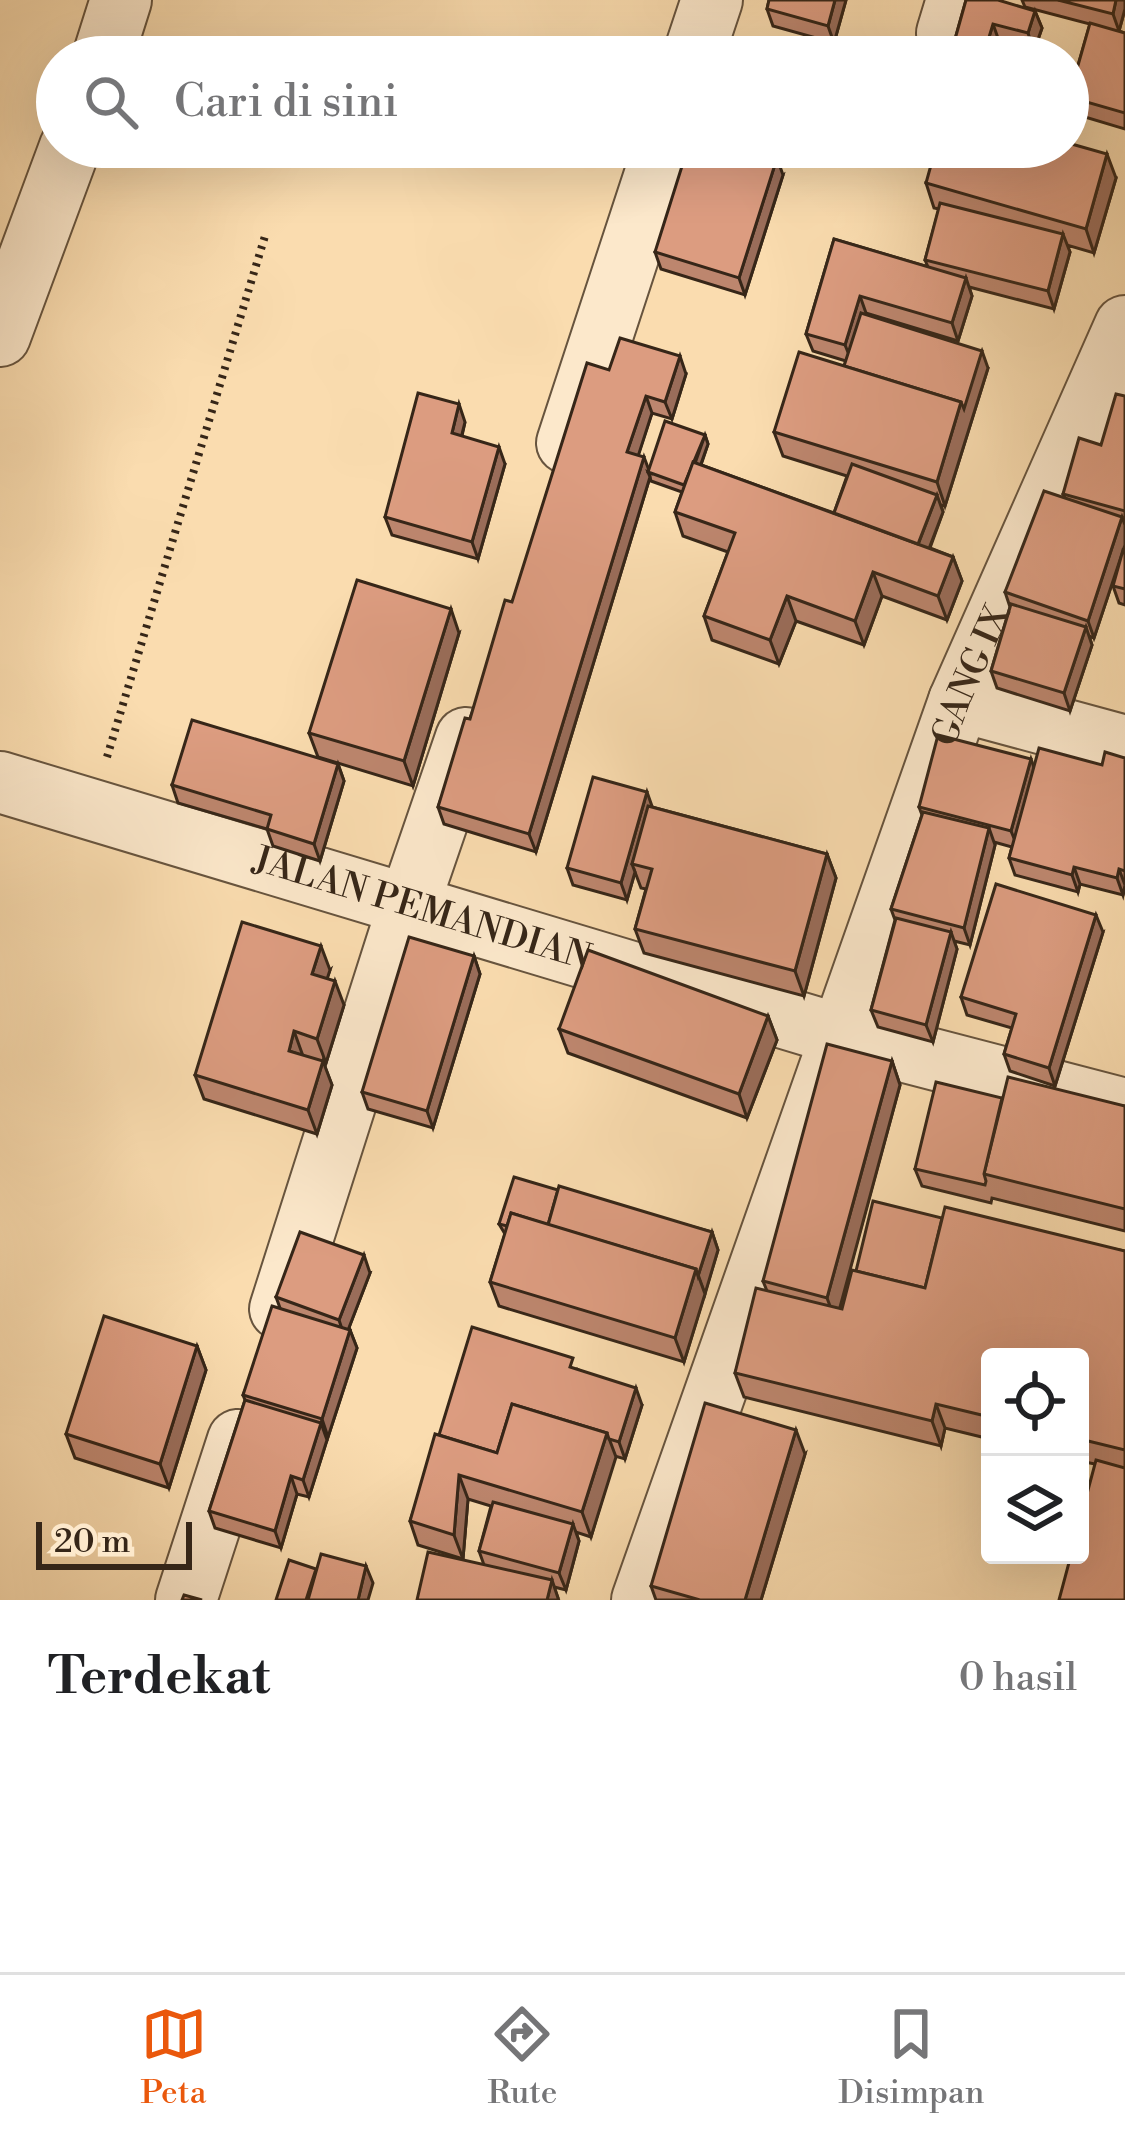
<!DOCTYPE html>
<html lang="id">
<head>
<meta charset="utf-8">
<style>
	body { margin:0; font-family:"Libre Bodoni",serif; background:#f2f2f2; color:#202124 }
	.controls { position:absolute; right:36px; bottom:36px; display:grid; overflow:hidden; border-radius:12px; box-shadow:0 12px 48px #0002 }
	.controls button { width:108px; height:108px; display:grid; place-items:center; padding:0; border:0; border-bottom:3px solid #e0e0e0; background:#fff; color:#202124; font:60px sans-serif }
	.scale { position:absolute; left:36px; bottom:30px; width:156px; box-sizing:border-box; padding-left:12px; border:6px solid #362618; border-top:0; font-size:33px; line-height:42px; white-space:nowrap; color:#362618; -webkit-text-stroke:9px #fce8cb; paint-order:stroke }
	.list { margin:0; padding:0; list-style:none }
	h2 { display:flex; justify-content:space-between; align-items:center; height:156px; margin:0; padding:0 48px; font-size:51px }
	h2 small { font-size:39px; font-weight:400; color:#757577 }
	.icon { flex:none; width:66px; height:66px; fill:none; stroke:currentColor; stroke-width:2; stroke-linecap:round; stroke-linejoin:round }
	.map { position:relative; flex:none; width:1125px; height:1600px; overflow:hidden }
	.search { position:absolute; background:#fff; box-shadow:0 12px 48px #0002; left:36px; right:36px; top:36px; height:132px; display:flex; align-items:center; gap:30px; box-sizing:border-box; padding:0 42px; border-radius:66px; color:#757577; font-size:45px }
	.sheet { height:372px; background:#fff }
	nav { display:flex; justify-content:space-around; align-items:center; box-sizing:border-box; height:168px; border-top:3px solid #e0e0e0; background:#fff; font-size:33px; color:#757577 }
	nav a { display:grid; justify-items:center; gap:6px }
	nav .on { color:#ea580c }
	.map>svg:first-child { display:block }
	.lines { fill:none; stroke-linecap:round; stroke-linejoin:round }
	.minor-casing { stroke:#67543e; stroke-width:64 }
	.path { stroke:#362618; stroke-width:8; stroke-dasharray:3 6; stroke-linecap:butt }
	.minor { stroke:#fce8cb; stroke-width:60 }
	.wall { fill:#bd866e; stroke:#362618; stroke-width:3 }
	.shaded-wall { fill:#9a6d5a; stroke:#362618; stroke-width:3 }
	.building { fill:#dc9c80; stroke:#362618; stroke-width:3 }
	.labels { text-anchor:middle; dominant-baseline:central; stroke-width:10; stroke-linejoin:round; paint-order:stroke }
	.street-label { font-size:36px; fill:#362618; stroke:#fce8cb }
</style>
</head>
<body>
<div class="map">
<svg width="1125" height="1600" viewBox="0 0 1125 1600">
	<rect width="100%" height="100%" fill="#fadcaf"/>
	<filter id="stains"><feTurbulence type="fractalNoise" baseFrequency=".00167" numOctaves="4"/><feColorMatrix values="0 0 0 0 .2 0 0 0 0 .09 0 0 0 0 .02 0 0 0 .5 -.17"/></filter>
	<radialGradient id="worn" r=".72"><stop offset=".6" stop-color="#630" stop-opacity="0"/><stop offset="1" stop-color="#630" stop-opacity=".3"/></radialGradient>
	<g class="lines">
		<g class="minor-casing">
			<g id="minor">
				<polyline points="947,33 957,0"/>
				<polyline points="103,57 121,0"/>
				<polyline points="693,57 712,0"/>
				<polyline points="0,336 70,147"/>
				<polyline points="567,443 664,147"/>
				<polyline points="959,701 1125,746"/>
				<path id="s1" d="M 0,782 L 844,1036 L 1125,1109"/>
				<polyline points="280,1309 408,907 466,738"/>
				<polyline points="186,1600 238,1440"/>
				<path id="s2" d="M 642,1600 L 959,701 L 1125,326"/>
			</g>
		</g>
		<polyline class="path" points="107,757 265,236"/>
		<use href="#minor" class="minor"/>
	</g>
	<g class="wall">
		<polygon points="769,0 846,0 834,43 773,26 767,9"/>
		<polygon points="966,0 1035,11 1042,28 1034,51 999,41 994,57 950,57"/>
		<polygon points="1022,0 1125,0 1125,9 1119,31 1125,33 1125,129 1075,114 1069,97 1090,24 1025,7"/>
		<polygon points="783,175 745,295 661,269 655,252"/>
		<polygon points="1116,178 1094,253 1067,245 1070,252 1054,309 969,287 972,296 958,341 866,313 866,315 988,368 945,506 941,505 943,512 930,548 953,557 962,581 947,620 882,596 864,645 796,621 779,664 712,640 704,616 728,552 683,536 675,512 682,492 651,481 650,477 536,852 444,824 438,807 512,602 609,370 686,374 672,419 652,413 638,455 649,469 705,435 708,444 701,465 834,513 847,476 783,456 774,432 844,366 846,361 813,351 806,334 834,239 928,267 925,260 939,209 934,208 926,183"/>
		<polygon points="1125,396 1125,545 1123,550 1125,551 1125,605 1119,603 1113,586 1121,556 1094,638 1089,636 1092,645 1070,711 997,688 991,671 1010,607 1005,592 1065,498 1063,494 1101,445"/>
		<polygon points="465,422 462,436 505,464 478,559 392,535 385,517"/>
		<polygon points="459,633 413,786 318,757 309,733"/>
		<polygon points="1125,758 1125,889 1123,895 1080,884 1078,892 1015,875 1009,858 1012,847 994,842 995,845 970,945 954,941 957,949 933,1042 878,1027 871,1010 895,920 891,909 922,815 919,807 1034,767 1102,765"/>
		<polygon points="338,764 344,781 320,861 273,846 267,829 178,803 172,785"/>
		<polygon points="652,807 827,854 836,878 804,996 644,953 635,929 646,889 641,888 635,872 627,900 573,885 567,868"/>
		<polygon points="1103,932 1055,1086 1010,1071 1004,1054 1012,1028 967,1015 961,997"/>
		<polygon points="474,956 480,974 433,1128 368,1109 362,1092"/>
		<polygon points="330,970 327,978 344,1005 326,1063 323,1062 332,1085 317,1134 204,1099 195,1075"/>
		<polygon points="768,1016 777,1040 747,1118 568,1053 559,1029"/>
		<polygon points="892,1061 900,1085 839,1308 842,1309 856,1271 942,1218 1125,1251 1125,1600 1095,1464 1080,1461 1080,1357 990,1357 990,1439 945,1428 941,1446 744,1397 735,1373 767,1291 763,1281"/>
		<polygon points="1002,1098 1125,1106 1125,1231 992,1198 991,1203 922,1186 915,1169"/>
		<polygon points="558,1190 712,1232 718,1250 684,1362 499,1306 490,1282 505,1234 499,1224"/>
		<polygon points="370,1273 348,1330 350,1330 357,1348 328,1437 325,1436 327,1440 309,1497 297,1494 281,1548 215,1528 209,1511 245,1400 243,1395 280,1308 276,1297"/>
		<polygon points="197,1346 206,1370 169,1488 75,1458 66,1434"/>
		<polygon points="577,1369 642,1405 625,1459 615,1456 591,1537 576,1532 579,1541 566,1590 554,1587 558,1598 484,1565 479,1551 491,1506 468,1499 463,1559 418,1545 410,1521 439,1435"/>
		<polygon points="805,1454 761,1600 656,1600 651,1586"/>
	</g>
	<g class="shaded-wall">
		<polygon points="835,0 846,0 834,43 828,26"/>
		<polygon points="1116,0 1125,0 1125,9 1119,31 1113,14"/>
		<polygon points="1035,11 1042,28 1034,51 1028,33"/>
		<polygon points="993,24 999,41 994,57 983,57"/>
		<polygon points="1107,154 1116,178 1094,253 1086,229"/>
		<polygon points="777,158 783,175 745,295 739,278"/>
		<polygon points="1063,234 1070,252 1054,309 1048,291"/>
		<polygon points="966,278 972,296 958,341 952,323"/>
		<polygon points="860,296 866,313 852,362 845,345"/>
		<polygon points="982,351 988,368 945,506 937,482 961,402"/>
		<polygon points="680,356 686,374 672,419 665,402"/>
		<polygon points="646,396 652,413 634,469 627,452"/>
		<polygon points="459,404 465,422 458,450 452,433"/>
		<polygon points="705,435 708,444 690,495 687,486"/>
		<polygon points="499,447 505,464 478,559 472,542"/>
		<polygon points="644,457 650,473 648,472 650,477 536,852 529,834"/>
		<polygon points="937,495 943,512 922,567 916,550"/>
		<polygon points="1122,517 1125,525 1125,545 1094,638 1088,621"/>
		<polygon points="953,557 962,581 947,620 938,596"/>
		<polygon points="873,572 882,596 864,645 855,621"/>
		<polygon points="787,596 796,621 779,664 770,640"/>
		<polygon points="451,609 459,633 413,786 404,761"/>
		<polygon points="1086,627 1092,645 1070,711 1064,693"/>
		<polygon points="1031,759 1037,776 1018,848 1011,831"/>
		<polygon points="338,764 344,781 320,861 314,844"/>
		<polygon points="647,792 653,809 632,864 635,872 627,900 621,883"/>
		<polygon points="989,828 995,845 970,945 964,928"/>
		<polygon points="827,854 836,878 804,996 795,971"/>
		<polygon points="1074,867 1080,884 1078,892 1072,875"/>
		<polygon points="1119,869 1125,885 1123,895 1117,878"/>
		<polygon points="1096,915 1103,932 1055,1086 1049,1068"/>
		<polygon points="951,932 957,949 933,1042 926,1025"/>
		<polygon points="321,946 330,970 321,998 312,974"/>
		<polygon points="474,956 480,974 433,1128 427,1111"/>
		<polygon points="335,981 344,1005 326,1063 317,1039"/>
		<polygon points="768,1016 777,1040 747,1118 739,1094"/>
		<polygon points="294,1031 303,1056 289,1051"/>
		<polygon points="323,1061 332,1085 317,1134 308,1110"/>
		<polygon points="892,1061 900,1085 836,1322 827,1298"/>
		<polygon points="712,1232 718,1250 705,1294 698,1276"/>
		<polygon points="364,1255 370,1273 345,1338 339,1320"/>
		<polygon points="696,1269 705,1294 684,1362 675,1338"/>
		<polygon points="350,1330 357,1348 328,1437 322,1419"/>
		<polygon points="197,1346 206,1370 169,1488 160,1464"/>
		<polygon points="636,1388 642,1405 625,1459 619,1442"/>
		<polygon points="936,1404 945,1428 941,1446 932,1421"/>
		<polygon points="321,1423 327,1440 309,1497 303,1480"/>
		<polygon points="796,1430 805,1454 761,1600 745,1600"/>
		<polygon points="607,1433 616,1457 591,1537 582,1512"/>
		<polygon points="459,1475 468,1499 463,1559 454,1535"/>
		<polygon points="291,1476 297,1494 281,1548 275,1531"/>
		<polygon points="573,1524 579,1541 566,1590 559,1573"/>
		<polygon points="366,1566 373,1583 368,1600 358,1600"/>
		<polygon points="552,1580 558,1598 558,1600 547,1600"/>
	</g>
	<g class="building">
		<polygon points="769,0 835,0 828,26 767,9"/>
		<polygon points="966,0 998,0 1035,11 1028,33 993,24 983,57 950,57"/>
		<polygon points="1058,0 1116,0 1113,14"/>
		<polygon points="1090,23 1125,33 1125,113 1069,97"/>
		<polygon points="1068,143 1107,154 1086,229 926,183 936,147 1068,147"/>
		<polygon points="688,147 742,147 777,158 739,278 655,252"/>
		<polygon points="940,203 1063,234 1048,291 925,260"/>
		<polygon points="834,239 966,278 952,323 860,296 845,345 806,334"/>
		<polygon points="861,313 982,351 964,409 961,402 844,366"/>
		<polygon points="620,338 680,356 665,402 646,396 627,452 644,457 529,834 438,807 465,718 470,719 505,600 512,602 587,363 609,370"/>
		<polygon points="799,352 961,402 937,482 774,432"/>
		<polygon points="418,393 459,404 452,433 499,447 472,542 385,517"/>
		<polygon points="1116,394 1125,396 1125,511 1063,494 1079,438 1101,445"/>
		<polygon points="665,421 705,435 684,485 648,472"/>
		<polygon points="693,462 953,557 938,596 873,572 855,621 787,596 770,640 704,616 735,533 675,512"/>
		<polygon points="852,464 937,495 918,544 834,513"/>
		<polygon points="1044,491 1122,517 1088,621 1005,592"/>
		<polygon points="1123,550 1125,551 1125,589 1113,586"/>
		<polygon points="357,580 451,609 404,761 309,733"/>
		<polygon points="1011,604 1086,627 1064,693 991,671"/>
		<polygon points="192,720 338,764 314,844 267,829 271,815 172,785"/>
		<polygon points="938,735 1031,759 1011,831 919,807"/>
		<polygon points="1039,748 1102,765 1105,752 1125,758 1125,871 1119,869 1117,878 1074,867 1072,875 1009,858"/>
		<polygon points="593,777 647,792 621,883 567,868"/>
		<polygon points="648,806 827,854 795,971 635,929 652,869 632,864"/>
		<polygon points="923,812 989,828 964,928 891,909"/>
		<polygon points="996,884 1096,915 1049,1068 1004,1054 1016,1014 961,997"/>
		<polygon points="896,918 951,932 926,1025 871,1010"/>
		<polygon points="242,922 321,946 312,974 335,981 317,1039 294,1031 289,1051 323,1061 308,1110 195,1075"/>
		<polygon points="409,937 474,956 427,1111 362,1092"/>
		<polygon points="588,950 768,1016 739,1094 559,1029"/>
		<polygon points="827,1044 892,1061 827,1298 763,1281"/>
		<polygon points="1008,1077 1125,1106 1125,1209 984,1174"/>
		<polygon points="936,1082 1002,1098 984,1174 986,1181 985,1185 915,1169"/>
		<polygon points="514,1177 558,1190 548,1225 511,1213 507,1226 499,1224"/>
		<polygon points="559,1186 712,1232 698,1276 696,1269 548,1225"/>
		<polygon points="873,1201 942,1218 925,1288 856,1271"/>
		<polygon points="945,1207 1125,1251 1125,1450 1080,1439 1080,1357 990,1357 990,1417 936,1404 932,1421 735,1373 756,1288 842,1309 852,1270 925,1288"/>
		<polygon points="511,1213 696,1269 675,1338 490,1282"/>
		<polygon points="300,1232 364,1255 339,1320 276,1297"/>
		<polygon points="272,1306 350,1330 322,1419 243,1395"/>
		<polygon points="104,1316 197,1346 160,1464 66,1434"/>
		<polygon points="472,1327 573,1358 570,1367 636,1388 619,1442 609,1439 607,1433 512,1404 497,1453 439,1435"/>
		<polygon points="245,1400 321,1423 303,1480 291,1476 275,1531 209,1511"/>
		<polygon points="705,1403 796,1430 745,1600 700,1600 651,1586"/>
		<polygon points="512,1404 607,1433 582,1512 459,1475 454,1535 410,1521 435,1434 497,1453"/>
		<polygon points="1096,1460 1125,1468 1125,1600 1059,1600 1071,1555 1080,1555 1080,1520"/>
		<polygon points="493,1502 573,1524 559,1573 479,1551"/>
		<polygon points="428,1552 552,1580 547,1600 417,1600"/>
		<polygon points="321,1554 366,1566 358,1600 308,1600"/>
		<polygon points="289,1560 316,1569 306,1600 276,1600"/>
		<polygon points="184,1595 202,1600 182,1600"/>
	</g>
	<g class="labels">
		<g class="street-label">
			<text stroke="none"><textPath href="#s2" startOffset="981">GANG IX</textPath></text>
			<text stroke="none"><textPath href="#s1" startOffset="441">JALAN PEMANDIAN</textPath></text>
		</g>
	</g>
	<rect width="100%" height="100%" filter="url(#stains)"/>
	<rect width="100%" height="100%" fill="url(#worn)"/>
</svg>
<div class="controls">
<button><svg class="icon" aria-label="locate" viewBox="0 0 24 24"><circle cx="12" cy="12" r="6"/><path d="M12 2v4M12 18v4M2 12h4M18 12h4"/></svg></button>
<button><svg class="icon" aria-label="layers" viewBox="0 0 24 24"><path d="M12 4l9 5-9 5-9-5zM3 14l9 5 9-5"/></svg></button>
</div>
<div class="scale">20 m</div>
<div class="search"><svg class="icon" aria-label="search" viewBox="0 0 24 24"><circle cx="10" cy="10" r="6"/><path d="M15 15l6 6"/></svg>Cari di sini</div>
</div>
<section class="sheet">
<h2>Terdekat<small>0 hasil</small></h2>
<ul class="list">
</ul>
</section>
<nav>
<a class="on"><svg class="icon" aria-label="map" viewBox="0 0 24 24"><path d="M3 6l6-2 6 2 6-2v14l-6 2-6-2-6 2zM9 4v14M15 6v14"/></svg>Peta</a>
<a><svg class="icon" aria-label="directions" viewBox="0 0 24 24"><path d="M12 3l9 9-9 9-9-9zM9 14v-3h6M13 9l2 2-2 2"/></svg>Rute</a>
<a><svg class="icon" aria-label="saved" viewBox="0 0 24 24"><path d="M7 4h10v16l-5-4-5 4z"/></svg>Disimpan</a>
</nav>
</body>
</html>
